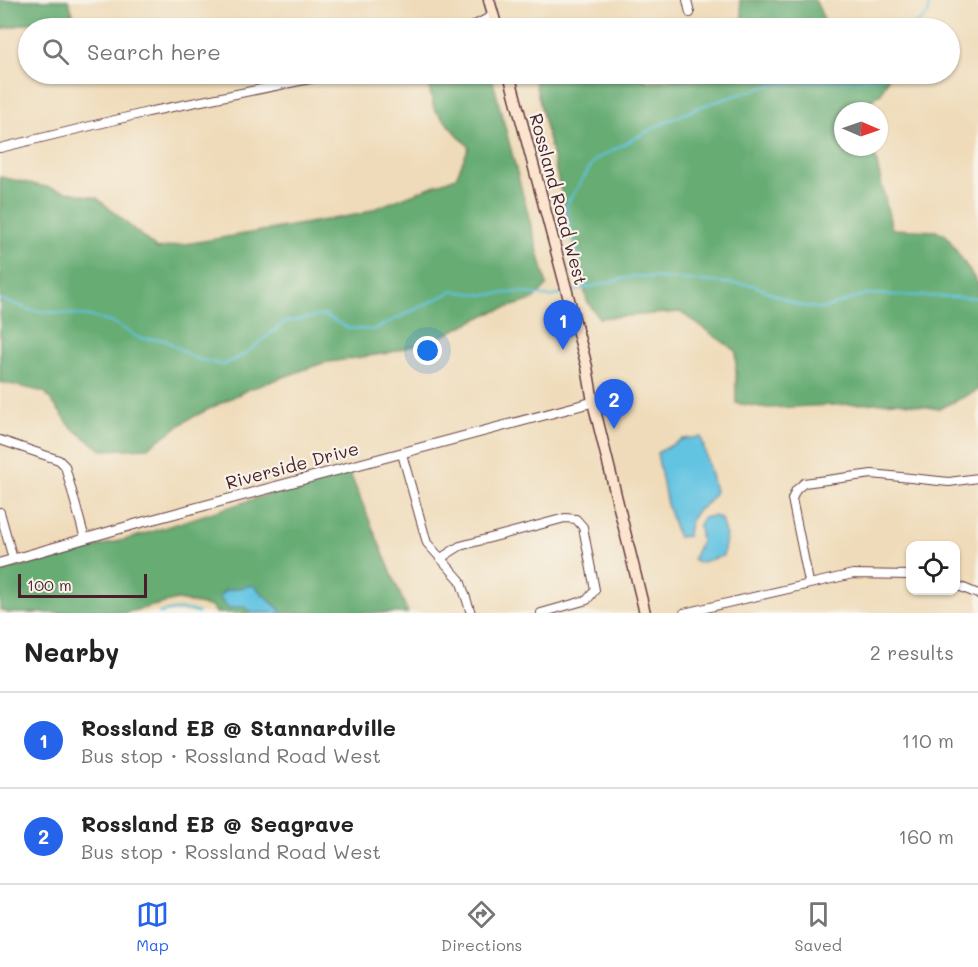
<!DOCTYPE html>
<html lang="en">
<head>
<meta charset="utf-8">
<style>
	body { margin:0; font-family:Mali,sans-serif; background:#f6f6f6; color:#222 }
	.controls { position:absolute; right:18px; bottom:18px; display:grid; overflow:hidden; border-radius:12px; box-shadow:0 2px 4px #0004 }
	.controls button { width:54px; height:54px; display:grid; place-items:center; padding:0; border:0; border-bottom:2px solid #e0e0e0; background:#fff; color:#222; font:30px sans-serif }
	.compass { position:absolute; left:834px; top:102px; width:54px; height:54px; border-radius:50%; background:#fff; box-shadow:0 2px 4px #0004; rotate:92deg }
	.scale { position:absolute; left:18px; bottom:15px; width:129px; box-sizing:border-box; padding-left:6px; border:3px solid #4a1f2b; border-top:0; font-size:16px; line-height:21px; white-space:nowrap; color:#4a1f2b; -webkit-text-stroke:4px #f7f3e8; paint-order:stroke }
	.you { position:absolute; left:428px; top:351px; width:21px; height:21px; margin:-15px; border:4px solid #fff; border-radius:50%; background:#1a73e8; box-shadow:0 0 0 9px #1a73e833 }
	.badge { display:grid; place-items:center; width:39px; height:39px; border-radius:50%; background:#2563eb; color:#fff; font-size:20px; font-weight:700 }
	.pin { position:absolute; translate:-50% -50px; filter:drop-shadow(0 2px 3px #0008) }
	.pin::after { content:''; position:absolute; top:32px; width:21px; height:18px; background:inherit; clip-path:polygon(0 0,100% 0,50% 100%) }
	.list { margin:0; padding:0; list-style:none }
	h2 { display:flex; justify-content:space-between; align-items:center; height:78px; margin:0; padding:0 24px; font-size:26px }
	h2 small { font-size:20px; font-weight:400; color:#767676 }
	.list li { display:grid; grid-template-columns:39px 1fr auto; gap:18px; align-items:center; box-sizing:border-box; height:96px; padding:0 24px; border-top:2px solid #e0e0e0 }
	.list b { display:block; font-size:22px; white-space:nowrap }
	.list p { margin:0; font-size:20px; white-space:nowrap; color:#767676 }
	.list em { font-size:20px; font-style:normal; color:#767676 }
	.icon { flex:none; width:33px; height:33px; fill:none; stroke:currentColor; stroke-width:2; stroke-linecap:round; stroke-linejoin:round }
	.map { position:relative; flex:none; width:978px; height:613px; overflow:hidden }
	.search { position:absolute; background:#fff; box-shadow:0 2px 4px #0004; left:18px; right:18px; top:18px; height:66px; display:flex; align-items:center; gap:15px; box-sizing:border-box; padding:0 21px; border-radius:33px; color:#767676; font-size:22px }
	.sheet { height:270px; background:#fff }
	nav { display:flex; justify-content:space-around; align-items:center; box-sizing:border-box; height:84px; border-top:2px solid #e0e0e0; background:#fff; font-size:16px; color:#767676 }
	nav a { display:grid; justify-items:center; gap:3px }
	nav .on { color:#2563eb }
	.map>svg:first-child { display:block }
	.forest { fill:#66ac73; stroke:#58664f; stroke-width:1.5 }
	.water { fill:#63c4e2; stroke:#567286; stroke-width:1.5 }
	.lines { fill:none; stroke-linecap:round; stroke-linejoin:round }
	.stream { stroke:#63c4e2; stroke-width:2 }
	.minor-casing { stroke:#633b40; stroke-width:10 }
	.tertiary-casing { stroke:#633b40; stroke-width:11 }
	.secondary-casing { stroke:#633b40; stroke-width:13 }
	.minor { stroke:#fff; stroke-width:8 }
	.tertiary { stroke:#fff; stroke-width:9 }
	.secondary { stroke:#fce5cf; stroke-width:10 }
	.labels { text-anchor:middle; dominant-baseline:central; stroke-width:4.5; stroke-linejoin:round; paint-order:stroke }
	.street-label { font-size:18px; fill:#4a1f2b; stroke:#f7f3e8 }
</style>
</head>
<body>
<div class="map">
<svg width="978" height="613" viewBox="0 0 978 613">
	<rect width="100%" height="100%" fill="#f7f3e8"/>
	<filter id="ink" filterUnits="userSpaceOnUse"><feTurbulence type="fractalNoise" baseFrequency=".0167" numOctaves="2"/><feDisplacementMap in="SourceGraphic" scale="12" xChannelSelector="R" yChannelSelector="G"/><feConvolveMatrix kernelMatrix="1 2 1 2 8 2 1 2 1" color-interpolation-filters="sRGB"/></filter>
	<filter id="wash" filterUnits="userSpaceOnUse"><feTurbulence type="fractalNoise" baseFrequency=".008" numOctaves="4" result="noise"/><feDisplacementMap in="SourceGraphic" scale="24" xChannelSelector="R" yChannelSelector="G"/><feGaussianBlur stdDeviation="1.35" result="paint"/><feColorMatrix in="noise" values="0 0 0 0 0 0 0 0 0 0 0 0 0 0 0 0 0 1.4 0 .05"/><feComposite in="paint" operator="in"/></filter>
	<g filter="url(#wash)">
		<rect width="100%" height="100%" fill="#efdbb9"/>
		<g class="forest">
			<polygon points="0,0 68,0 73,14 0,29"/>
			<polygon points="740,0 815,0 828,28 744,28"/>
			<polygon points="439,74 491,74 547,286 532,300 487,314 438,338 388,353 323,363 247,390 189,419 147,448 102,450 71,427 45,392 0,382 0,177 97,198 157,249 361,214 456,177 469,147 434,109 428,83"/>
			<polygon points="533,74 634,74 649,82 711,74 885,74 888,78 881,93 863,106 864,111 843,111 843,147 873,147 892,229 936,231 946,235 978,284 978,390 939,409 898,402 768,408 736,403 736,351 680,312 599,318 587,301"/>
			<polygon points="348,469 408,613 216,613 213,607 177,600 124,613 9,613 0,610 0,571 135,537"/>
		</g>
		<g class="water">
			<path d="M 701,437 L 715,491 C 706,513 690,503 688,536 L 678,537 L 667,504 L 657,453 L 683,439 Z"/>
			<polygon points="713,516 721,519 726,537 723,556 698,563 693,559 701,541 699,525 703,518"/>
			<polygon points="253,585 283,613 252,613 245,606 229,608 219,598 224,591"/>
		</g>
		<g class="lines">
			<g class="stream">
				<polyline points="910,28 928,15 929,0"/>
				<polyline points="587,287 579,268 566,205 595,160 659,125 702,106 770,85 878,79 888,74"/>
				<polyline points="570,292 634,276 753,285 798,305 822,309 867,294 978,298"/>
				<polyline points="0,299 30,310 89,316 116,324 139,338 165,340 194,358 223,365 245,354 285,322 324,315 348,328 373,330 453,291 484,295 520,292 550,297 565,293"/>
				<path d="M 159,613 C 172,609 185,607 198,613"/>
			</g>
		</g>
	</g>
	<g filter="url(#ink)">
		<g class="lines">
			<g class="minor-casing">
				<g id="minor">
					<polyline points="687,0 690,13"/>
					<polyline points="469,28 494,15"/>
					<polyline points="0,148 148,112 334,74"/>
					<polyline points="0,440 59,460 65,466 85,539"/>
					<polyline points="402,454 427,543 460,580 471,613"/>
					<polyline points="0,512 13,559"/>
					<polyline points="441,558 460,546 565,518 576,519 583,527 595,590 587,600 541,613"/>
					<polyline points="809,582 792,499 796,490 804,483 872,474 949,482 978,478"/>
					<polyline points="956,585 978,594"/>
					<polyline points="684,613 853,574 910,575"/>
				</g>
			</g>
			<g class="tertiary-casing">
				<polyline id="tertiary" points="0,563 143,522 593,402"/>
			</g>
			<g class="secondary-casing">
				<g id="secondary">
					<polyline points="489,0 497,28"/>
					<polyline points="509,74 587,367 593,402 645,613"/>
				</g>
			</g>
			<use href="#minor" class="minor"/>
			<use href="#tertiary" class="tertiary"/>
			<use href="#secondary" class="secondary"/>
		</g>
	</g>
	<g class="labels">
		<g class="street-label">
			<text transform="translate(559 199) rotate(75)">Rossland Road West</text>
			<text transform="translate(292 465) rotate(-15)">Riverside Drive</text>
		</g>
	</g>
</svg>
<div class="controls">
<button><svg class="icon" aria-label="locate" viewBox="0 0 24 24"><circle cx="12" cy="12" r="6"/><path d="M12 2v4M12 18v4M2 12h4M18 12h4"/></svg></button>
</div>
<svg class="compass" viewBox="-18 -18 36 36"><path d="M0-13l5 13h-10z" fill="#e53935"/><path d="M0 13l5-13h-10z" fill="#767676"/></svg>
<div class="scale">100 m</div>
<div class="you"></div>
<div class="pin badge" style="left:563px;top:350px">1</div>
<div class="pin badge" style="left:614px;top:429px">2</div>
<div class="search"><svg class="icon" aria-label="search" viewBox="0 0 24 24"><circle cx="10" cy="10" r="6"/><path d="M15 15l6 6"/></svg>Search here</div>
</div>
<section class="sheet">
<h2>Nearby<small>2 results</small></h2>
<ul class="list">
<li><span class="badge">1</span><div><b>Rossland EB @ Stannardville</b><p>Bus stop · Rossland Road West</p></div><em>110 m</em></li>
<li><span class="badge">2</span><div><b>Rossland EB @ Seagrave</b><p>Bus stop · Rossland Road West</p></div><em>160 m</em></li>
</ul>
</section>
<nav>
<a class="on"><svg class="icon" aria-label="map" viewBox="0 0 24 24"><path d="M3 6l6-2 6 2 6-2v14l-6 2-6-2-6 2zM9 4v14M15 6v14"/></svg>Map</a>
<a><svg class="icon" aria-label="directions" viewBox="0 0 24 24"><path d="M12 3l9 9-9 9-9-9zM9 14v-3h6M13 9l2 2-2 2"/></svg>Directions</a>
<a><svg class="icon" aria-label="saved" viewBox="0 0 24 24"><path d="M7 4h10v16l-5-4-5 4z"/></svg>Saved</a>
</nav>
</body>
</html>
